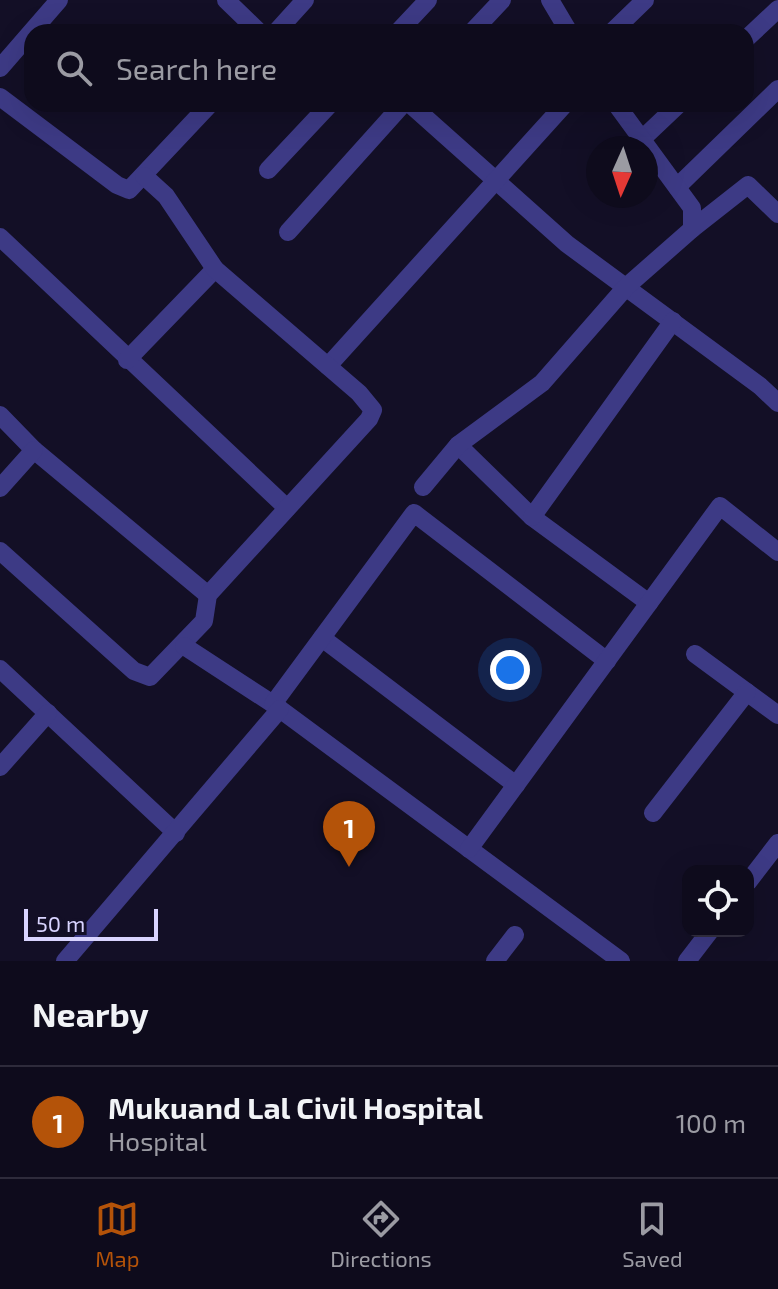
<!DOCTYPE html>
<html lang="en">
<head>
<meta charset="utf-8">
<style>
	body { margin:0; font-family:"Exo 2",sans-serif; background:#171425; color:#f1f3f6 }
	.controls { position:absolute; right:24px; bottom:24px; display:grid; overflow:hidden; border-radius:16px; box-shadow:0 8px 32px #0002 }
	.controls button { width:72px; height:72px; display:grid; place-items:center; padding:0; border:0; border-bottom:2px solid #2e2b3b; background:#0e0b1c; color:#f1f3f6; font:40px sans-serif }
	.compass { position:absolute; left:586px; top:136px; width:72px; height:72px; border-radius:50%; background:#0e0b1c; box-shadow:0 8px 32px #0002; rotate:183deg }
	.scale { position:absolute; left:24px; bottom:20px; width:134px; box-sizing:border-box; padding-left:8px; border:4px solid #d9d4ff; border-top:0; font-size:22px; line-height:28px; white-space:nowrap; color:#d9d4ff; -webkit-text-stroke:6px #130f26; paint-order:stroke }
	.you { position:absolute; left:510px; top:670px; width:28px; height:28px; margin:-20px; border:6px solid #fff; border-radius:50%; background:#1a73e8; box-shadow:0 0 0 12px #1a73e833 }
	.badge { display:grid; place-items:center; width:52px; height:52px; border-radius:50%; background:#b45309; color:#fff; font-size:26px; font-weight:700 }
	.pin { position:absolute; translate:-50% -66px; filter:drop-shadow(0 2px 4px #0008) }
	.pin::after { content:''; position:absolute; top:42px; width:28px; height:24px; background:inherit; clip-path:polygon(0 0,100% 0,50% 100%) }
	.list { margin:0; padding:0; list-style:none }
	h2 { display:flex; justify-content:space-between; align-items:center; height:104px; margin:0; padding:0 32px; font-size:34px }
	h2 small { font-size:26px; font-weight:400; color:#9b9ba3 }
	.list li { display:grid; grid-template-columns:52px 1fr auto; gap:24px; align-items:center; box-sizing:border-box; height:112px; padding:0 32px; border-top:2px solid #2e2b3b }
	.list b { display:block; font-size:30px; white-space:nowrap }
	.list p { margin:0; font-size:26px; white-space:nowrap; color:#9b9ba3 }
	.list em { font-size:26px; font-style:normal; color:#9b9ba3 }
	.icon { flex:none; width:44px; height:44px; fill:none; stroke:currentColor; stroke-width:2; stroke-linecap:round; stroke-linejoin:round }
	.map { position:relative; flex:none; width:778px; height:961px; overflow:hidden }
	.search { position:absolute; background:#0e0b1c; box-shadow:0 8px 32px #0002; left:24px; right:24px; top:24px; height:88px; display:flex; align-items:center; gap:20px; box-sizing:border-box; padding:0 28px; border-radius:24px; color:#9b9ba3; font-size:30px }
	.sheet { height:216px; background:#0e0b1c }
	nav { display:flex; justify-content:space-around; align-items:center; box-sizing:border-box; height:112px; border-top:2px solid #2e2b3b; background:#0e0b1c; font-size:22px; color:#9b9ba3 }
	nav a { display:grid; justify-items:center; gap:4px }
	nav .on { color:#b45309 }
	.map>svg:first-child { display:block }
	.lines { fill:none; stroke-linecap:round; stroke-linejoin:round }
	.minor { stroke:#3d3a85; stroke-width:18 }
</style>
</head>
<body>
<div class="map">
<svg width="778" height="961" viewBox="0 0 778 961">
	<rect width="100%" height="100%" fill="#130f26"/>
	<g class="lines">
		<g class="minor">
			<polyline points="226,0 259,32"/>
			<polyline points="550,0 569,32"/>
			<polyline points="276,32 305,0"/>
			<polyline points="398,32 428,0"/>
			<polyline points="472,32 502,0"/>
			<polyline points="612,32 645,0"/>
			<polyline points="746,39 778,9"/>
			<polyline points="0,68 59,0"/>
			<polyline points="0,97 117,185 129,190 210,104"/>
			<polyline points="410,104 567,244 760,386 778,403"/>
			<polyline points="641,140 679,104"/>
			<polyline points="268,170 330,104"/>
			<polyline points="677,187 778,89"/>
			<polyline points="692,229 748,185 778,214"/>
			<polyline points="288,232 403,104"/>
			<polyline points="0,237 287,508"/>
			<polyline points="127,360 215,269"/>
			<polyline points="328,366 565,104"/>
			<polyline points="0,415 34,450 208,595"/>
			<polyline points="458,445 532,517 649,603"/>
			<polyline points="423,487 458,445 542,383 626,287 692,229 692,208 616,104"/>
			<polyline points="0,488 34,450"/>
			<polyline points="532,517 673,321"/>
			<polyline points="0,551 134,671 150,677 204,621 208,595 369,419 373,410 359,393 215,269 166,196 144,176"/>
			<polyline points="322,638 516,785"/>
			<polyline points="184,646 273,704 621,961"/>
			<polyline points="695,654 778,715"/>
			<polyline points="0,669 176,833"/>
			<polyline points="273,704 414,513 607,661"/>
			<polyline points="0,767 48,713"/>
			<polyline points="653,813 747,692"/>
			<polyline points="469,849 720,506 778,552"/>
			<polyline points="748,882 778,843"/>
			<polyline points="65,961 280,709"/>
			<polyline points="495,961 515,935"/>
			<polyline points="687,961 710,931"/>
		</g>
	</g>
</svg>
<div class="controls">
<button><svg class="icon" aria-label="locate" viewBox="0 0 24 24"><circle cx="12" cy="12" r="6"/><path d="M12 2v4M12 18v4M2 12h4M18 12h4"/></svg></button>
</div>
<svg class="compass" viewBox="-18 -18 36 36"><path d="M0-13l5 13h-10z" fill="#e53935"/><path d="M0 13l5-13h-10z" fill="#9b9ba3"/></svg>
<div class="scale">50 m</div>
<div class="you"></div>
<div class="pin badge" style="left:349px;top:867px">1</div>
<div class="search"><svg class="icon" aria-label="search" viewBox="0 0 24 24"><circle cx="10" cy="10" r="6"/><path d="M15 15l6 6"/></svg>Search here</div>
</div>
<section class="sheet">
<h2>Nearby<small></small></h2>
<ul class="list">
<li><span class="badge">1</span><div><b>Mukuand Lal Civil Hospital</b><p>Hospital</p></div><em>100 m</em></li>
</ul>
</section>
<nav>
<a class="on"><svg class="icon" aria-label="map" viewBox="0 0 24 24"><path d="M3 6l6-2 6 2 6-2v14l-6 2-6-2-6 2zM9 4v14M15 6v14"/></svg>Map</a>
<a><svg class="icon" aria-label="directions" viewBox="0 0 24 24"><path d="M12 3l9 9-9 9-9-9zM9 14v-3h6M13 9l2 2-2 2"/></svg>Directions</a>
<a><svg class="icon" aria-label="saved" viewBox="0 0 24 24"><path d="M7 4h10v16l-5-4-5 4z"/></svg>Saved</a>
</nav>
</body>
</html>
